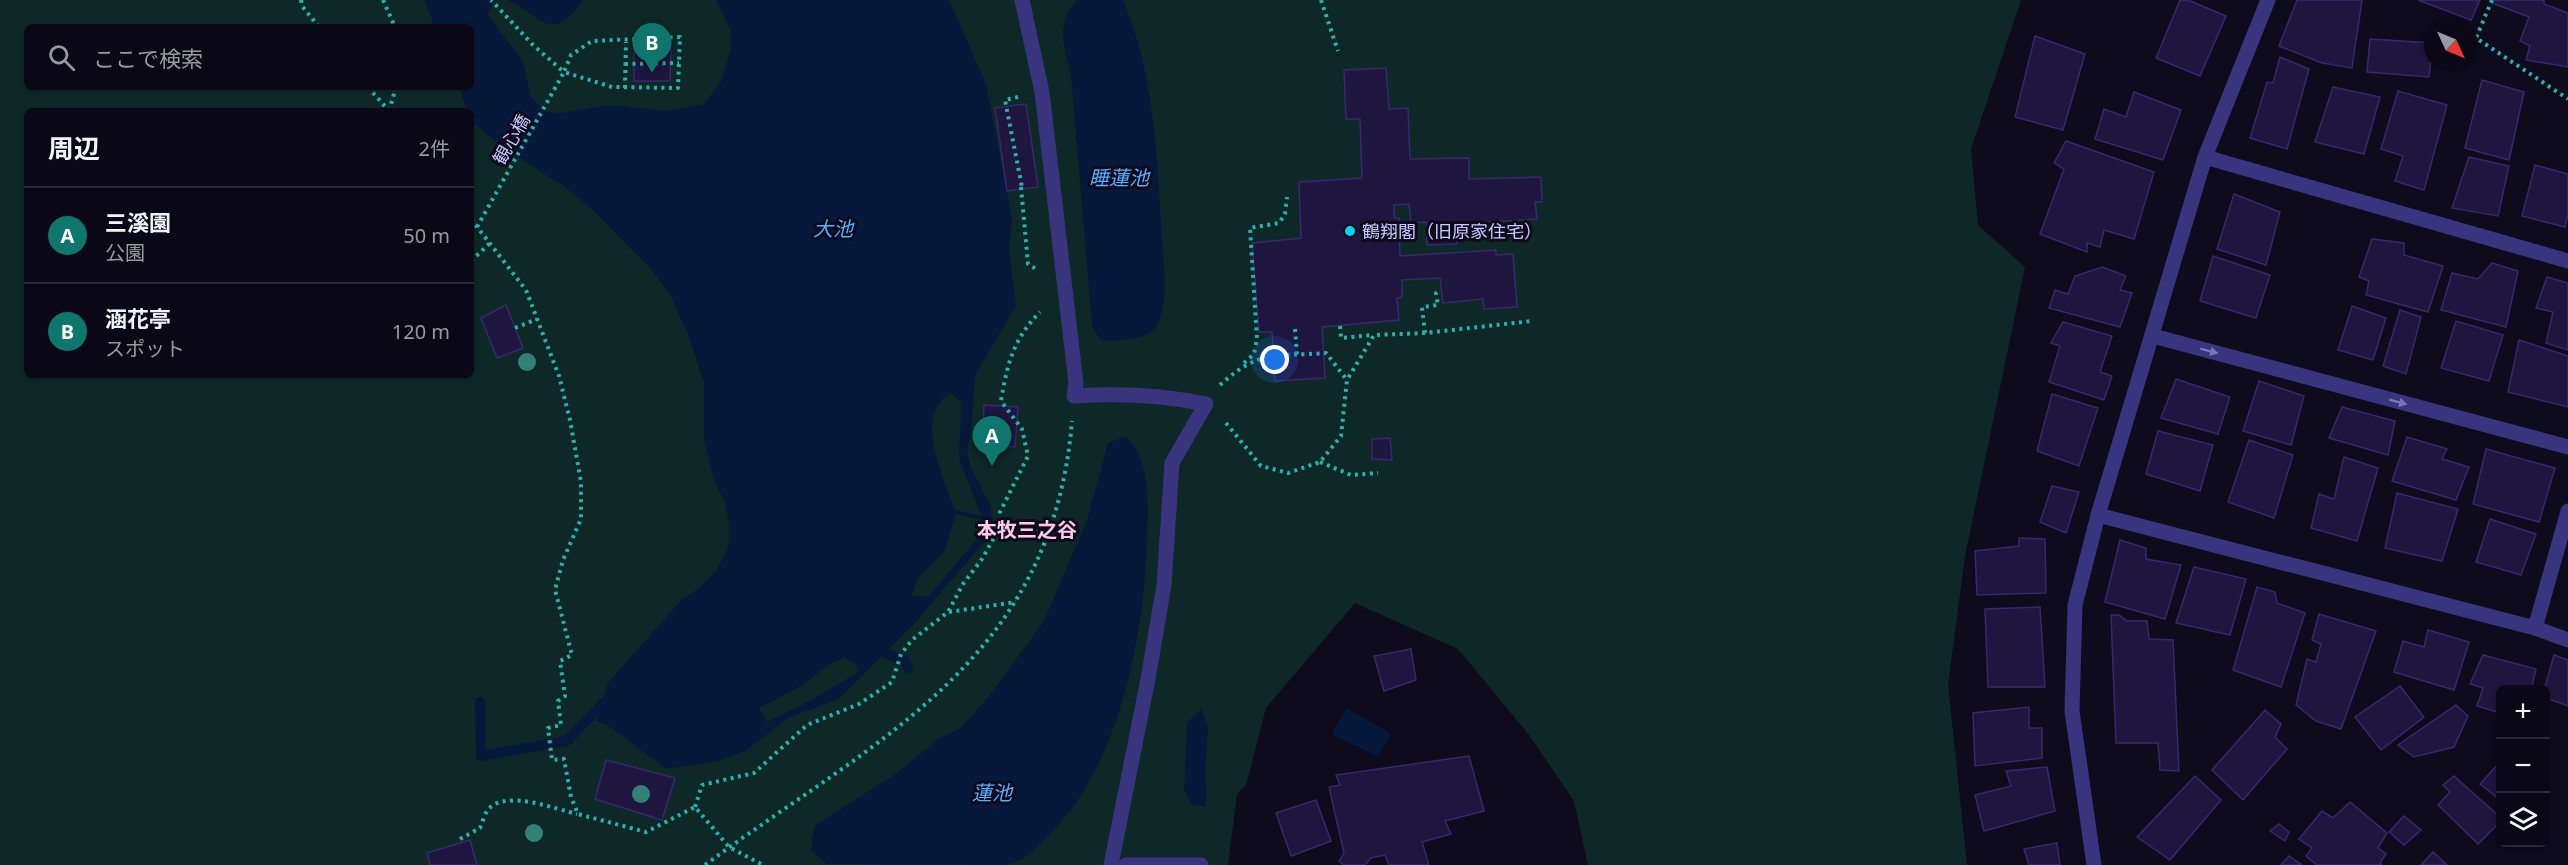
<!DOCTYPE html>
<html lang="ja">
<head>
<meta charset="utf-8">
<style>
	body { margin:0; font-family:"Noto Sans","Noto Sans JP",sans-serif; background:#181623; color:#f1f3f6 }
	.controls { position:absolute; right:18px; bottom:18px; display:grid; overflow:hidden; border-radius:9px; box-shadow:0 2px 4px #0004 }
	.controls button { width:54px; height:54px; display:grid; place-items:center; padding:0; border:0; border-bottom:2px solid #2a2935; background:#0a0816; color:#f1f3f6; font:30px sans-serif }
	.compass { position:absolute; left:2424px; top:18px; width:54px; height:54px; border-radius:50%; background:#0a0816; box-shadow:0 2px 4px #0004; rotate:134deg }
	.you { position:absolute; left:1275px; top:360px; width:21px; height:21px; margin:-15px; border:4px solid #fff; border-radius:50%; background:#1a73e8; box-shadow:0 0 0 9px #1a73e833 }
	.badge { display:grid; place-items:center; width:39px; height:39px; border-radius:50%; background:#0f766e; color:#fff; font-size:20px; font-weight:700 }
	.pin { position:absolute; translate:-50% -50px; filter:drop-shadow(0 2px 3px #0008) }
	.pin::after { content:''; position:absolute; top:32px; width:21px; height:18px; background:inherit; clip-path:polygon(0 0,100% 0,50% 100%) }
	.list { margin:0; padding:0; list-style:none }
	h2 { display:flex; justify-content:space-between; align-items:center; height:78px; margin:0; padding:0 24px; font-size:26px }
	h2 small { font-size:20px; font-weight:400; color:#999aa1 }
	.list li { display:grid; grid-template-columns:39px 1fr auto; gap:18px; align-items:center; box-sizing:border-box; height:96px; padding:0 24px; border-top:2px solid #2a2935 }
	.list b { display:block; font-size:22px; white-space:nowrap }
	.list p { margin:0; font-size:20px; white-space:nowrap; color:#999aa1 }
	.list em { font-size:20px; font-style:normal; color:#999aa1 }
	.icon { flex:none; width:33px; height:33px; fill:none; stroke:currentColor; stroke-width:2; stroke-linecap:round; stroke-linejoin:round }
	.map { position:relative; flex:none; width:2568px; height:865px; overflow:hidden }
	.search { position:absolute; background:#0a0816; box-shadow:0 2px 4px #0004; left:24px; top:24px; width:450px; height:66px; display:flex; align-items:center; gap:15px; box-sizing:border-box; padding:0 21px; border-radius:9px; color:#999aa1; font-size:22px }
	.panel { position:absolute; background:#0a0816; box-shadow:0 2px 4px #0004; left:24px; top:108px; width:450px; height:270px; border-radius:9px }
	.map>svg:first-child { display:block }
	.green { fill:#0e2827; fill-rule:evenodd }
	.water { fill:#07193a; fill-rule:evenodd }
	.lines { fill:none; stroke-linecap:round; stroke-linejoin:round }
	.stream { stroke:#07193a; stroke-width:10 }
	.building { fill:#1f163f; stroke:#36286c; stroke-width:1.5 }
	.path { stroke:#29b2ab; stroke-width:4; stroke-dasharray:3 4.5; stroke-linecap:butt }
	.minor { stroke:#38347e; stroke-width:15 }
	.tree { fill:#328176 }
	.oneway { fill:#7c76b8 }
	.poi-dot { fill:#00d8f2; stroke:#0e0b1d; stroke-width:2 }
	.labels { text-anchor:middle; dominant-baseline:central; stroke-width:6; stroke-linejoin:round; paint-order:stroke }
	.street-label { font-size:18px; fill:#cec7ff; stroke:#0e0b1d }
	.poi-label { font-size:18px; fill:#cec7ff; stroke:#0e0b1d; text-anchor:start }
	.water-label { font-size:20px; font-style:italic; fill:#55afff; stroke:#0e0b1d }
	.neighbourhood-label { font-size:20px; font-weight:bold; fill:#ffc9eb; stroke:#0e0b1d }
</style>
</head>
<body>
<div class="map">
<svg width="2568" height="865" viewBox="0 0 2568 865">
	<rect width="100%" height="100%" fill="#0e0b1d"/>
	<path class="green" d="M 0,0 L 2021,0 L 1971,149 L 1978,225 L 2025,267 L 1965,556 L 1948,685 L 1967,865 L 1588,865 L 1574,801 L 1529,735 L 1458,649 L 1355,603 L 1266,708 L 1246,785 L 1237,794 L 1228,865 L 0,865 ZM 27,27 L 471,27 L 471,87 L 27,87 ZM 27,111 L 471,111 L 471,375 L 27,375 Z"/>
	<g class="water">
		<path d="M 424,0 L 495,0 L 487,14 L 523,62 L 531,97 L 546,112 L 560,113 L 611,105 L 667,111 L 704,104 L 721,81 L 731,49 L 731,31 L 716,0 L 949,0 L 986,84 L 1012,218 L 1009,249 L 1016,306 L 975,375 L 971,434 L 967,449 L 970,466 L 990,504 L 993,522 L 987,539 L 913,625 L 839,699 L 788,718 L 747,750 L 716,762 L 666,769 L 610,727 L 596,721 L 608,683 L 682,599 L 699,588 L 716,571 L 728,548 L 729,524 L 725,502 L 715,483 L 704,442 L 704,383 L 688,334 L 670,295 L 650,268 L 596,213 L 565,187 L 501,146 L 471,121 L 471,111 L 467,111 L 459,87 L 471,87 L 471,27 L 435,27 ZM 951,393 L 961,403 L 959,458 L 981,516 L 955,510 C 944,479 912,414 951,393 ZM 956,514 L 980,520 L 983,523 L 977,539 L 928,597 L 912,595 L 918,578 L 945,551 ZM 844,658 L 856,664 L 858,672 L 815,698 L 767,722 L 759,708 L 803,685 L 831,663 Z"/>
		<path d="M 508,0 L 583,0 C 553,45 541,17 508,0 Z"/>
		<path d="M 1077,0 L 1123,0 C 1155,74 1157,160 1162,239 C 1163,264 1170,302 1157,325 C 1149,339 1126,339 1111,341 C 1100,342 1096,335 1092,325 L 1071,76 C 1064,48 1055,23 1077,0 Z"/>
		<path d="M 1126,436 C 1151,462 1148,503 1147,536 C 1145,633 1120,768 1047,837 C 1034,850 1025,861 1007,865 L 826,864 L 811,850 L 814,826 L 894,775 L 941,737 L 960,729 L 989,696 L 1044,621 L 1087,520 L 1108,443 Z"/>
		<polygon points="1347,708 1391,734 1378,756 1335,736 1333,731"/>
		<polygon points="1201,709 1208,727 1205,774 1207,792 1205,806 1192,805 1184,790 1187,722"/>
	</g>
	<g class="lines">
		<g class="stream">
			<polyline points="886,654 905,660 908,668"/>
			<polyline points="480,702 481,756 567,741 603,703"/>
		</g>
	</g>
	<g class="building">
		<polygon points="2180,0 2188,0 2226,16 2200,76 2156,58"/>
		<polygon points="2297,0 2362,0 2352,68 2322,63 2279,46"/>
		<polygon points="2418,0 2480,0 2471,20"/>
		<polygon points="2493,0 2544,0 2544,4 2568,13 2568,67 2526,60 2530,46 2520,41 2529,17 2492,3"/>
		<polygon points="2035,36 2085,54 2063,130 2015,117"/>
		<polygon points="2370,39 2433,43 2429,77 2367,72"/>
		<polygon points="634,48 671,49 670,81 634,81"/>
		<polygon points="2280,57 2309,69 2287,149 2250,138 2267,82 2273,83"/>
		<polygon points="1386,68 1389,109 1408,108 1410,159 1469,158 1469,179 1541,177 1542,202 1535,202 1537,219 1456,224 1457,244 1427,245 1426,222 1411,223 1409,204 1394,205 1394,218 1399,218 1400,256 1496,250 1496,255 1513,254 1517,307 1484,309 1483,299 1443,303 1440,278 1402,280 1402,297 1397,298 1399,320 1322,327 1325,378 1275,381 1272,332 1259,332 1252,243 1301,238 1299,182 1362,178 1360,119 1346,119 1344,70"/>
		<polygon points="2482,80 2524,92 2509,160 2465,148"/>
		<polygon points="2333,87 2380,97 2364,154 2315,142"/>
		<polygon points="2398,91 2447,105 2424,190 2395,181 2403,156 2381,149"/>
		<polygon points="2134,92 2181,110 2163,160 2095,139 2104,109 2126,117"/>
		<polygon points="1026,104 1038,187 1007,191 995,108"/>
		<polygon points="2066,141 2154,172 2134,239 2104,230 2100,247 2087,243 2087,252 2040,234 2064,169 2054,163"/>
		<polygon points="2469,157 2509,166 2498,216 2452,208"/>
		<polygon points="2535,165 2568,174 2568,214 2565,227 2522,216"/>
		<polygon points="2234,194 2280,212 2266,265 2217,249"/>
		<polygon points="2372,239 2404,243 2404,255 2443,266 2428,312 2366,295 2369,281 2359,277"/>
		<polygon points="2213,256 2270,275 2256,318 2200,301"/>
		<polygon points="2492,263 2518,271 2506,327 2441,310 2452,273 2478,279"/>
		<polygon points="2102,267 2126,276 2120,290 2132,293 2120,327 2049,308 2055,290 2068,294 2075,276"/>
		<polygon points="2547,277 2568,283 2568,350 2546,343 2553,312 2536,308"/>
		<polygon points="506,305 523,348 497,358 481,318"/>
		<polygon points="2352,306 2386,318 2373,360 2338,350"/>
		<polygon points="2400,310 2421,317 2406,374 2383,366"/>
		<polygon points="2456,321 2503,335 2489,381 2441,368"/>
		<polygon points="2063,322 2112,336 2100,372 2112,376 2104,400 2049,382 2060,346 2051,343"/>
		<polygon points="2519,340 2568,356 2568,407 2508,392"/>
		<polygon points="2176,379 2230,397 2218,434 2161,418"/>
		<polygon points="2259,381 2304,396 2291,445 2243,431"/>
		<polygon points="2052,394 2098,408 2079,466 2037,451"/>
		<polygon points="984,405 1018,407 1015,447 982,445"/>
		<polygon points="2342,407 2395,421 2388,455 2329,438"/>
		<polygon points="2158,431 2213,445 2200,491 2146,474"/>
		<polygon points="2407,437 2447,449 2442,459 2469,467 2456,500 2392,481"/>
		<polygon points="1390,438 1392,460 1372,459 1372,439"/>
		<polygon points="2249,440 2293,455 2274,518 2228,502"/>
		<polygon points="2486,449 2555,468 2539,522 2473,504"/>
		<polygon points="2344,457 2378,468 2357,541 2311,528 2319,494 2334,499"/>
		<polygon points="2052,486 2079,492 2066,533 2040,522"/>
		<polygon points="2397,493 2458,509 2442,561 2385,548"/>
		<polygon points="2490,519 2536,534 2521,575 2476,562"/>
		<polygon points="2019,538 2045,539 2046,593 1977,595 1975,551 2019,546"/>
		<polygon points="2120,540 2146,548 2146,559 2181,565 2165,619 2105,602"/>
		<polygon points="2194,567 2246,579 2230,635 2176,623"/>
		<polygon points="2257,587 2275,592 2277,603 2305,613 2281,687 2233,670"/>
		<polygon points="2040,607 2045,687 1988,687 1985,609"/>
		<polygon points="2319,614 2376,631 2341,729 2316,721 2296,705 2307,659 2316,662 2321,644 2312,640"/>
		<polygon points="2111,615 2119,615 2127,621 2147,621 2149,639 2173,640 2179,771 2160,770 2158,743 2116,743"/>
		<polygon points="2428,630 2469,642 2454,690 2394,672 2403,641 2424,647"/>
		<polygon points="1411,649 1416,680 1384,691 1374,656"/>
		<polygon points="2483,655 2536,669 2531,690 2500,690 2500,713 2477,706 2483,688 2470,684"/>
		<polygon points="2554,655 2568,660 2568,706 2546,698 2544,690"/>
		<polygon points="2400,686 2424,717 2381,750 2355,717"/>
		<polygon points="2456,705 2468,716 2454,747 2414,757 2398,745"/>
		<polygon points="2029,707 2029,728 2042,728 2042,758 1975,766 1973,713"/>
		<polygon points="2265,710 2281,724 2275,737 2287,749 2243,800 2212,770"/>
		<polygon points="1469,756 1484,811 1445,821 1451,834 1422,842 1429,865 1389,865 1385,855 1371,858 1365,865 1344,865 1339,861 1344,853 1329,787 1340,785 1336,775"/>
		<polygon points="606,760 675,778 662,820 595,799"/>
		<polygon points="2500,762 2500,800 2480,784"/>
		<polygon points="2047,767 2055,811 1984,831 1975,795 2011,786 2006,771"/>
		<polygon points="2195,776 2221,800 2170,860 2137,837"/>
		<polygon points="2454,776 2500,817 2500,822 2478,844 2438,805 2450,792 2443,785"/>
		<polygon points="1316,800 1331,841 1291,856 1276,813"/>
		<polygon points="2350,802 2387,833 2378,848 2386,854 2380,863 2382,865 2317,865 2306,856 2312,848 2299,839 2322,811 2333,818"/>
		<polygon points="2404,816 2421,830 2404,845 2389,832"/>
		<polygon points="2279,824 2289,832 2285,841 2270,831"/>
		<polygon points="470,840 477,865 430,865 427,853"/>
		<polygon points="2057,843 2060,865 2029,865 2024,849"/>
		<polygon points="2433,852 2447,865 2421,865"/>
		<polygon points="2289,856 2302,865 2281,865"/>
	</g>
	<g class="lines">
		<g class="path">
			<polyline points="301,0 302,6 319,27"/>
			<polyline points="383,0 395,27"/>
			<polyline points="1321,0 1338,51"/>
			<polyline points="2492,0 2476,38 2568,99"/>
			<polyline points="625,64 679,63"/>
			<polyline points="368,87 389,111"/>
			<polyline points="625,88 626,42"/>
			<polyline points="1018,97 1005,100 1022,187"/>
			<polyline points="389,111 396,87"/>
			<polyline points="1021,187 1028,264 1036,269"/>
			<polyline points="471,219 526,290 559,376 570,420 581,482 581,519 563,560 555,590 572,655 560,661 565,696 558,701 561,725 548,728 552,760 564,759 571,797 578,814 646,832 695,807 729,847 763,865"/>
			<polyline points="477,227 564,72 612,87 678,88 680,37 592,41 571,55 564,72 533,45 491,0"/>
			<polyline points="471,261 490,243"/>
			<polyline points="1340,326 1341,338 1373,335"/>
			<polyline points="515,328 537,319"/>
			<polyline points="1295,329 1297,355"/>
			<polyline points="1425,333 1422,307 1438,305 1436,293 1441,291"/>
			<polyline points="1244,363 1254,354 1257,339 1250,228 1279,223 1285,214 1287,197"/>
			<path d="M 1220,385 C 1261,348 1276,357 1326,353 L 1347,380"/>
			<polyline points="1226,423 1261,466 1288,473 1320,462 1341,436 1347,380 1374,335 1425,333 1532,321"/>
			<polyline points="1320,462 1351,475 1378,473"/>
			<polyline points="949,612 1016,602"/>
			<path d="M 695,807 L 702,785 L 754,773 L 807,725 L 859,704 L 892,682 L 901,654 L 912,640 L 948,612 L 963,584 L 982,559 L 1000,527 L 1000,512 L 1028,456 L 1022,429 L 1001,401 C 1007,365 1013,339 1040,312"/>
			<path d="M 460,839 L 480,828 C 482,823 484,816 487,811 C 503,788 555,809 577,814"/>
			<path d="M 705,865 C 877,738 1052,662 1072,421"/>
		</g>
		<g class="minor">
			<path d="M 1022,0 L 1042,92 L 1076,383 L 1074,396 C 1119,393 1162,395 1206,404 L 1172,463 L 1164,585 L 1148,679 L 1111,865"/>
			<polyline points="2205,157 2568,261"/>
			<polyline points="2153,336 2568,447"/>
			<polyline points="2098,515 2535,628 2568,511"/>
			<polyline points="2535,628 2568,640"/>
			<polyline points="1126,865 1201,865"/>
			<polyline points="2094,865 2072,711 2075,605 2098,515 2205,157 2268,0"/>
		</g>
	</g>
	<g class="tree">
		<circle cx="527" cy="362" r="9"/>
		<circle cx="641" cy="794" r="9"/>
		<circle cx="534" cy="833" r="9"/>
	</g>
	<defs><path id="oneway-solid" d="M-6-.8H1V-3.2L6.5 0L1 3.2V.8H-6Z" transform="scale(1.5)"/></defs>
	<g class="oneway">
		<use href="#oneway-solid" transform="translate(2209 351) rotate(15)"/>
		<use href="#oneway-solid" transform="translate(2398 402) rotate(15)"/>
	</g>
	<circle class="poi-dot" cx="1350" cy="231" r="6"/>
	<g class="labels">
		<g class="street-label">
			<text transform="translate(511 139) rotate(-60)">観心橋</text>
		</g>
		<g class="poi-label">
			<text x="1362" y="231">鶴翔閣（旧原家住宅）</text>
		</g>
		<g class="water-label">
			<text x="1119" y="177">睡蓮池</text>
			<text x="833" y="228">大池</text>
			<text x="992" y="792">蓮池</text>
		</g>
		<g class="neighbourhood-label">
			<text x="1027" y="529">本牧三之谷</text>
		</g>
	</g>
</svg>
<div class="controls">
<button>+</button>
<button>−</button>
<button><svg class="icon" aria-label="layers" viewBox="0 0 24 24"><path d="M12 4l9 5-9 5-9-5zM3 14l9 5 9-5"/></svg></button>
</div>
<svg class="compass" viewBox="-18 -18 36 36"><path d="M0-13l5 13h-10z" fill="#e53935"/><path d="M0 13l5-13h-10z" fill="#999aa1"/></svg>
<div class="you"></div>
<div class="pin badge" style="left:992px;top:466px">A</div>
<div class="pin badge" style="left:652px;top:73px">B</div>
<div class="search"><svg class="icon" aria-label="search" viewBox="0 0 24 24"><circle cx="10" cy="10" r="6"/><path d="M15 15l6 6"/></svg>ここで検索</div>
<section class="panel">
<h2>周辺<small>2件</small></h2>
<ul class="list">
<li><span class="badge">A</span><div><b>三溪園</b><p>公園</p></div><em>50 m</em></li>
<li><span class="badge">B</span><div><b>涵花亭</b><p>スポット</p></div><em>120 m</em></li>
</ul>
</section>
</div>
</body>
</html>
